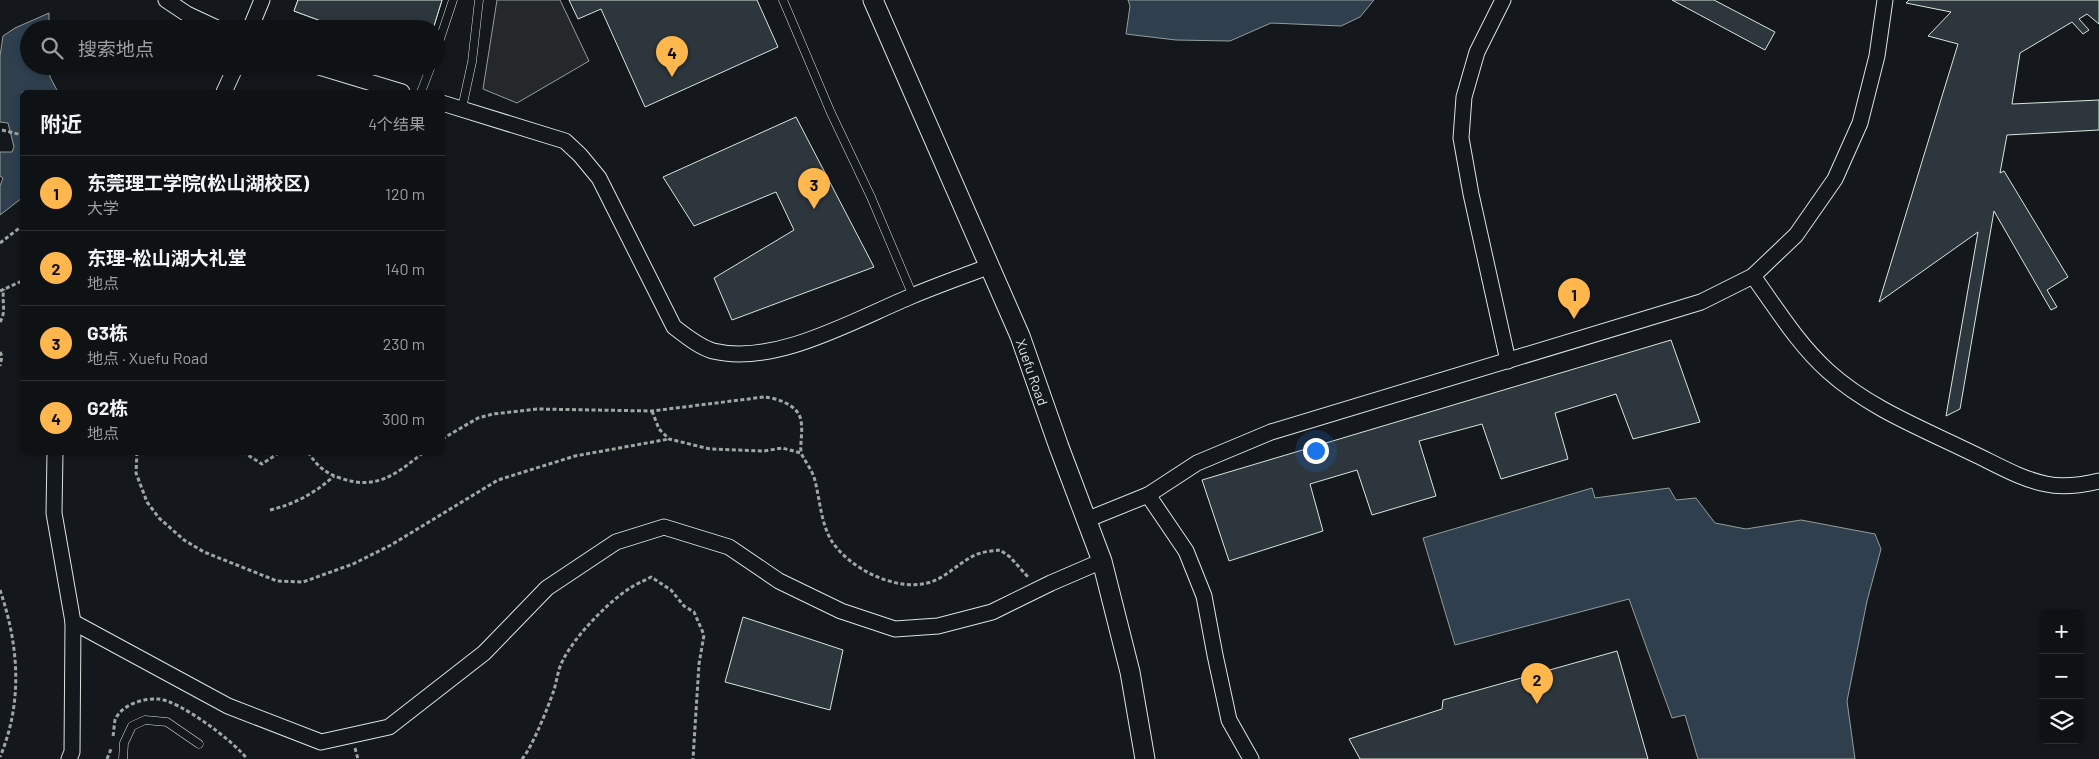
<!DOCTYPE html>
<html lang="zh">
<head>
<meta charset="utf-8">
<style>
	body { margin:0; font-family:Barlow,"Noto Sans SC",sans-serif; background:#1d2022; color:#f1f3f6 }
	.controls { position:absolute; right:15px; bottom:15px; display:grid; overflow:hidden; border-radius:8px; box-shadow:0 2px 8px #0003 }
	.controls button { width:45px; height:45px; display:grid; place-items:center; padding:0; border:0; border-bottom:1px solid #2f3234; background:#0f1215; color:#f1f3f6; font:25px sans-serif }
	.you { position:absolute; left:1315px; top:450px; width:18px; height:18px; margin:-12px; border:4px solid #fff; border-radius:50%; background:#1a73e8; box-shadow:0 0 0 8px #1a73e833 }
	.badge { display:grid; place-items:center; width:32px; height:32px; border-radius:50%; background:#ffb74d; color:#111; font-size:16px; font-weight:700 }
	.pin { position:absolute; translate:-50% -41px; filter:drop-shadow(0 1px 2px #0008) }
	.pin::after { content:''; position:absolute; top:26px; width:18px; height:15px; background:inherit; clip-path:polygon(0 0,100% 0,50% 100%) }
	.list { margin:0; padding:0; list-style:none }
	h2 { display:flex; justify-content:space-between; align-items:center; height:65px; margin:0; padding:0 20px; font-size:21px }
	h2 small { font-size:16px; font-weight:400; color:#9b9ea0 }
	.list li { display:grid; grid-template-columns:32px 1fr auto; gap:15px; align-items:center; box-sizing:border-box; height:75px; padding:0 20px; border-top:1px solid #2f3234 }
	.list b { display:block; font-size:19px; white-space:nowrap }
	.list p { margin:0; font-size:16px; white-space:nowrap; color:#9b9ea0 }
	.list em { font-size:16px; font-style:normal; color:#9b9ea0 }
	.icon { flex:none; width:28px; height:28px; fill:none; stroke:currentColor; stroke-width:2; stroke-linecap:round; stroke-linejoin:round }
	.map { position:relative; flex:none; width:2099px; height:759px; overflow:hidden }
	.search { position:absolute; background:#0f1215; box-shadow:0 2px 8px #0003; left:20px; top:20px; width:425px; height:55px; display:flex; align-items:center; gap:12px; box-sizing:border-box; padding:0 18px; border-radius:28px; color:#9b9ea0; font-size:19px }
	.panel { position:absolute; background:#0f1215; box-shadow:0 2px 8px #0003; left:20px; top:90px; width:425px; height:365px; border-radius:8px }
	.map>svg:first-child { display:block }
	.parking { fill:#24282b; stroke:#939e99 }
	.water { fill:#2f3f4d; stroke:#939e99 }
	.building { fill:#2c363c; stroke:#d8e6dc }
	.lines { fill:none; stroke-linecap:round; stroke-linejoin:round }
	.service-casing { stroke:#d8e6dc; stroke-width:9 }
	.minor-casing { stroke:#d8e6dc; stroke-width:17 }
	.tertiary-casing { stroke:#d8e6dc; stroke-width:21 }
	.path { stroke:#9da8a2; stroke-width:3; stroke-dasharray:4 2.5; stroke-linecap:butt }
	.service { stroke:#14181c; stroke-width:8 }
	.minor { stroke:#14181c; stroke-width:15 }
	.tertiary { stroke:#14181c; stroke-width:19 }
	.labels { text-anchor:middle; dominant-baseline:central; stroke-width:4; stroke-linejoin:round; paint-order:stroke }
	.street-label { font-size:14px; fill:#d8e6dc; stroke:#14181c }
</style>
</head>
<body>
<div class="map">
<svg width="2099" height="759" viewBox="0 0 2099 759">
	<rect width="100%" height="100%" fill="#14181c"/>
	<polygon class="parking" points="497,0 560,0 589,61 517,103 483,89"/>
	<g class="water">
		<polygon points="1128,0 1374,0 1360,17 1341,26 1271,23 1230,41 1176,40 1126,34 1130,6"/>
		<polygon points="49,13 49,29 29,29 29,66 50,66 50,77 58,92 22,92 22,198 0,215 0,186 3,178 0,176 0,152 12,152 14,147 8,123 0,122 0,56 3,36 15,28"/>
		<polygon points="1592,488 1595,498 1669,488 1676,500 1696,498 1715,523 1746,529 1801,520 1875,534 1881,549 1867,601 1847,701 1855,759 1698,759 1685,715 1672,718 1629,599 1455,645 1423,538"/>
	</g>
	<g class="building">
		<polygon points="298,0 442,0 433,29 343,29 294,11"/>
		<polygon points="298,0 442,0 433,29 343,29 294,11"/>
		<polygon points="569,0 757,0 778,47 645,107 601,9 578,19"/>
		<polygon points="1672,0 1714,0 1775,32 1765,50"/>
		<polygon points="1909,0 2099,0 2099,24 2087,14 2079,19 2089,30 2083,34 2072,22 2020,53 2012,104 2099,100 2099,130 2007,135 2000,173 2004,171 2068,277 2047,290 2057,307 2051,310 1994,211 1960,409 1946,416 1978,232 1879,302 1958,44 1928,36 1951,12 1906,3"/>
		<polygon points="796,117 874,267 732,320 714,278 794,230 776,192 694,226 663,177"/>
		<polygon points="1671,340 1700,422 1633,439 1616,394 1555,413 1568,459 1501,479 1482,424 1419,441 1436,496 1372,515 1357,470 1310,484 1323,531 1229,561 1202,480"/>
		<polygon points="743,617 843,650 830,710 725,682"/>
		<polygon points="1617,651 1648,759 1360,759 1349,739 1442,709 1443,700"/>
	</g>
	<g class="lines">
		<g class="service-casing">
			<g id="service">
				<polyline points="783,0 831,113 871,197 913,296"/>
				<polyline points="436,51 453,0"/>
				<polyline points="421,92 431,66"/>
				<polyline points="462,108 472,62 479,0"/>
				<polyline points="123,759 124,743 132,726 145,720 167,722 199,744"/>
			</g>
		</g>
		<g class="minor-casing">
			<g id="minor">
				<polyline points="166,0 187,14 219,29"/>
				<polyline points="1503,0 1477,52 1464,97 1461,138 1471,194 1508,361"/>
				<polyline points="250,29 262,0"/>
				<polyline points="316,66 402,92"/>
				<polyline points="224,92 236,66"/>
				<path d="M 442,103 L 565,141 L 580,155 L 599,178 L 674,327 C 686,336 699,347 713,351 C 776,366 854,320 912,296 C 938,285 964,276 990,266"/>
				<path d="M 1753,276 C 1776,308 1798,344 1828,371 C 1869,408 1921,428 1970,452 C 1994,463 2020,479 2046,484 C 2064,488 2082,485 2099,481"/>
				<polyline points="55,452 54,513 73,622 72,752 69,759"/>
				<polyline points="1148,495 1186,551 1204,596 1215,655 1229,720 1251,759"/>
				<polyline points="1086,520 1148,495 1197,463 1271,432 1701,302 1753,276 1796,235 1835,179 1860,123 1877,56 1885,0"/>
				<polyline points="73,622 228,706 321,742 389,727 484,653 547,588 616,542 664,527 729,547 779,581 841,611 895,629 938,626 992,612 1051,583 1102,561"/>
			</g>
		</g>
		<g class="tertiary-casing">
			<g id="tertiary">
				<path id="s1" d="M 873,0 L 1020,336 L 1059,447 L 1102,561 L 1130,672 L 1145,759"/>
			</g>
		</g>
		<g class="path">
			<polyline points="2,130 22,135"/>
			<polyline points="0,243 22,226"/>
			<polyline points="0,291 22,281"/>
			<path d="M 0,322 C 7,311 1,300 4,289"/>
			<polyline points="0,352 2,356 0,366"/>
			<path d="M 652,411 L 659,429 L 669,439 L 710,449 L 764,451 L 782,448 L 801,453 C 805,461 811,469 814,477 C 820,498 820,520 831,540 C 849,569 898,593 931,582 C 949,576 963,558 981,553 C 987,551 994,551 1000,550 L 1010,557 L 1028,577"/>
			<path d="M 442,439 L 478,418 L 493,414 L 537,409 L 652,411 L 764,397 C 777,398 799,405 801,421 C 803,431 800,443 801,453"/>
			<polyline points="137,452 136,473 147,502 159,518 184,540 204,552 277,581 303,582 353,564 391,545 498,480 575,456 669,439"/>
			<polyline points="243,452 262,464 280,452"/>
			<path d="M 308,452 C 317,466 325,473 340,478 C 377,491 396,474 424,452"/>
			<path d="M 270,510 C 295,504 315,493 334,476"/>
			<path d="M 0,590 C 19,646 23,702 0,757"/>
			<path d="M 113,736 C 114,731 114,725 115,720 C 121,705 143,698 158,699 C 179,700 235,742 247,759"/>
			<polyline points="355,748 358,759"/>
			<polyline points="107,759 111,749"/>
			<path d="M 522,759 C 533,746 548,707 554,690 C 557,680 558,669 563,660 C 575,636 607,603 630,588 C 636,584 644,581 651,577 L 671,590 L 684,606 L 694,612 L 704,635 L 699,664 L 693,759"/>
		</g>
		<use href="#service" class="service"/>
		<use href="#minor" class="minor"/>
		<use href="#tertiary" class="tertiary"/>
	</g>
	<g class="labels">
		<g class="street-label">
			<text stroke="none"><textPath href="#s1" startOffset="405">Xuefu Road</textPath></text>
		</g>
	</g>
</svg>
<div class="controls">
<button>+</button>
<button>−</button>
<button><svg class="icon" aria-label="layers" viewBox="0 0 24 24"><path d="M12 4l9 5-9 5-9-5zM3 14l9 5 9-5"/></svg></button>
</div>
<div class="you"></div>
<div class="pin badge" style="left:1574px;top:319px">1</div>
<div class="pin badge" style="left:1537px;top:704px">2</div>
<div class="pin badge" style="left:814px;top:209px">3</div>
<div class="pin badge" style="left:672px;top:77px">4</div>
<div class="search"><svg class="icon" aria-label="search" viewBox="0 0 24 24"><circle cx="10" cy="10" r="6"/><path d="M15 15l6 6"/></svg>搜索地点</div>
<section class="panel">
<h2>附近<small>4个结果</small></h2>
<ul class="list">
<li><span class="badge">1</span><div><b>东莞理工学院(松山湖校区)</b><p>大学</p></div><em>120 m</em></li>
<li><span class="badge">2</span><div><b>东理-松山湖大礼堂</b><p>地点</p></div><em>140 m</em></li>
<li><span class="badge">3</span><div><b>G3栋</b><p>地点 · Xuefu Road</p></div><em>230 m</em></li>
<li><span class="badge">4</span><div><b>G2栋</b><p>地点</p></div><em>300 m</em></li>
</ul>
</section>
</div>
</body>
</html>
